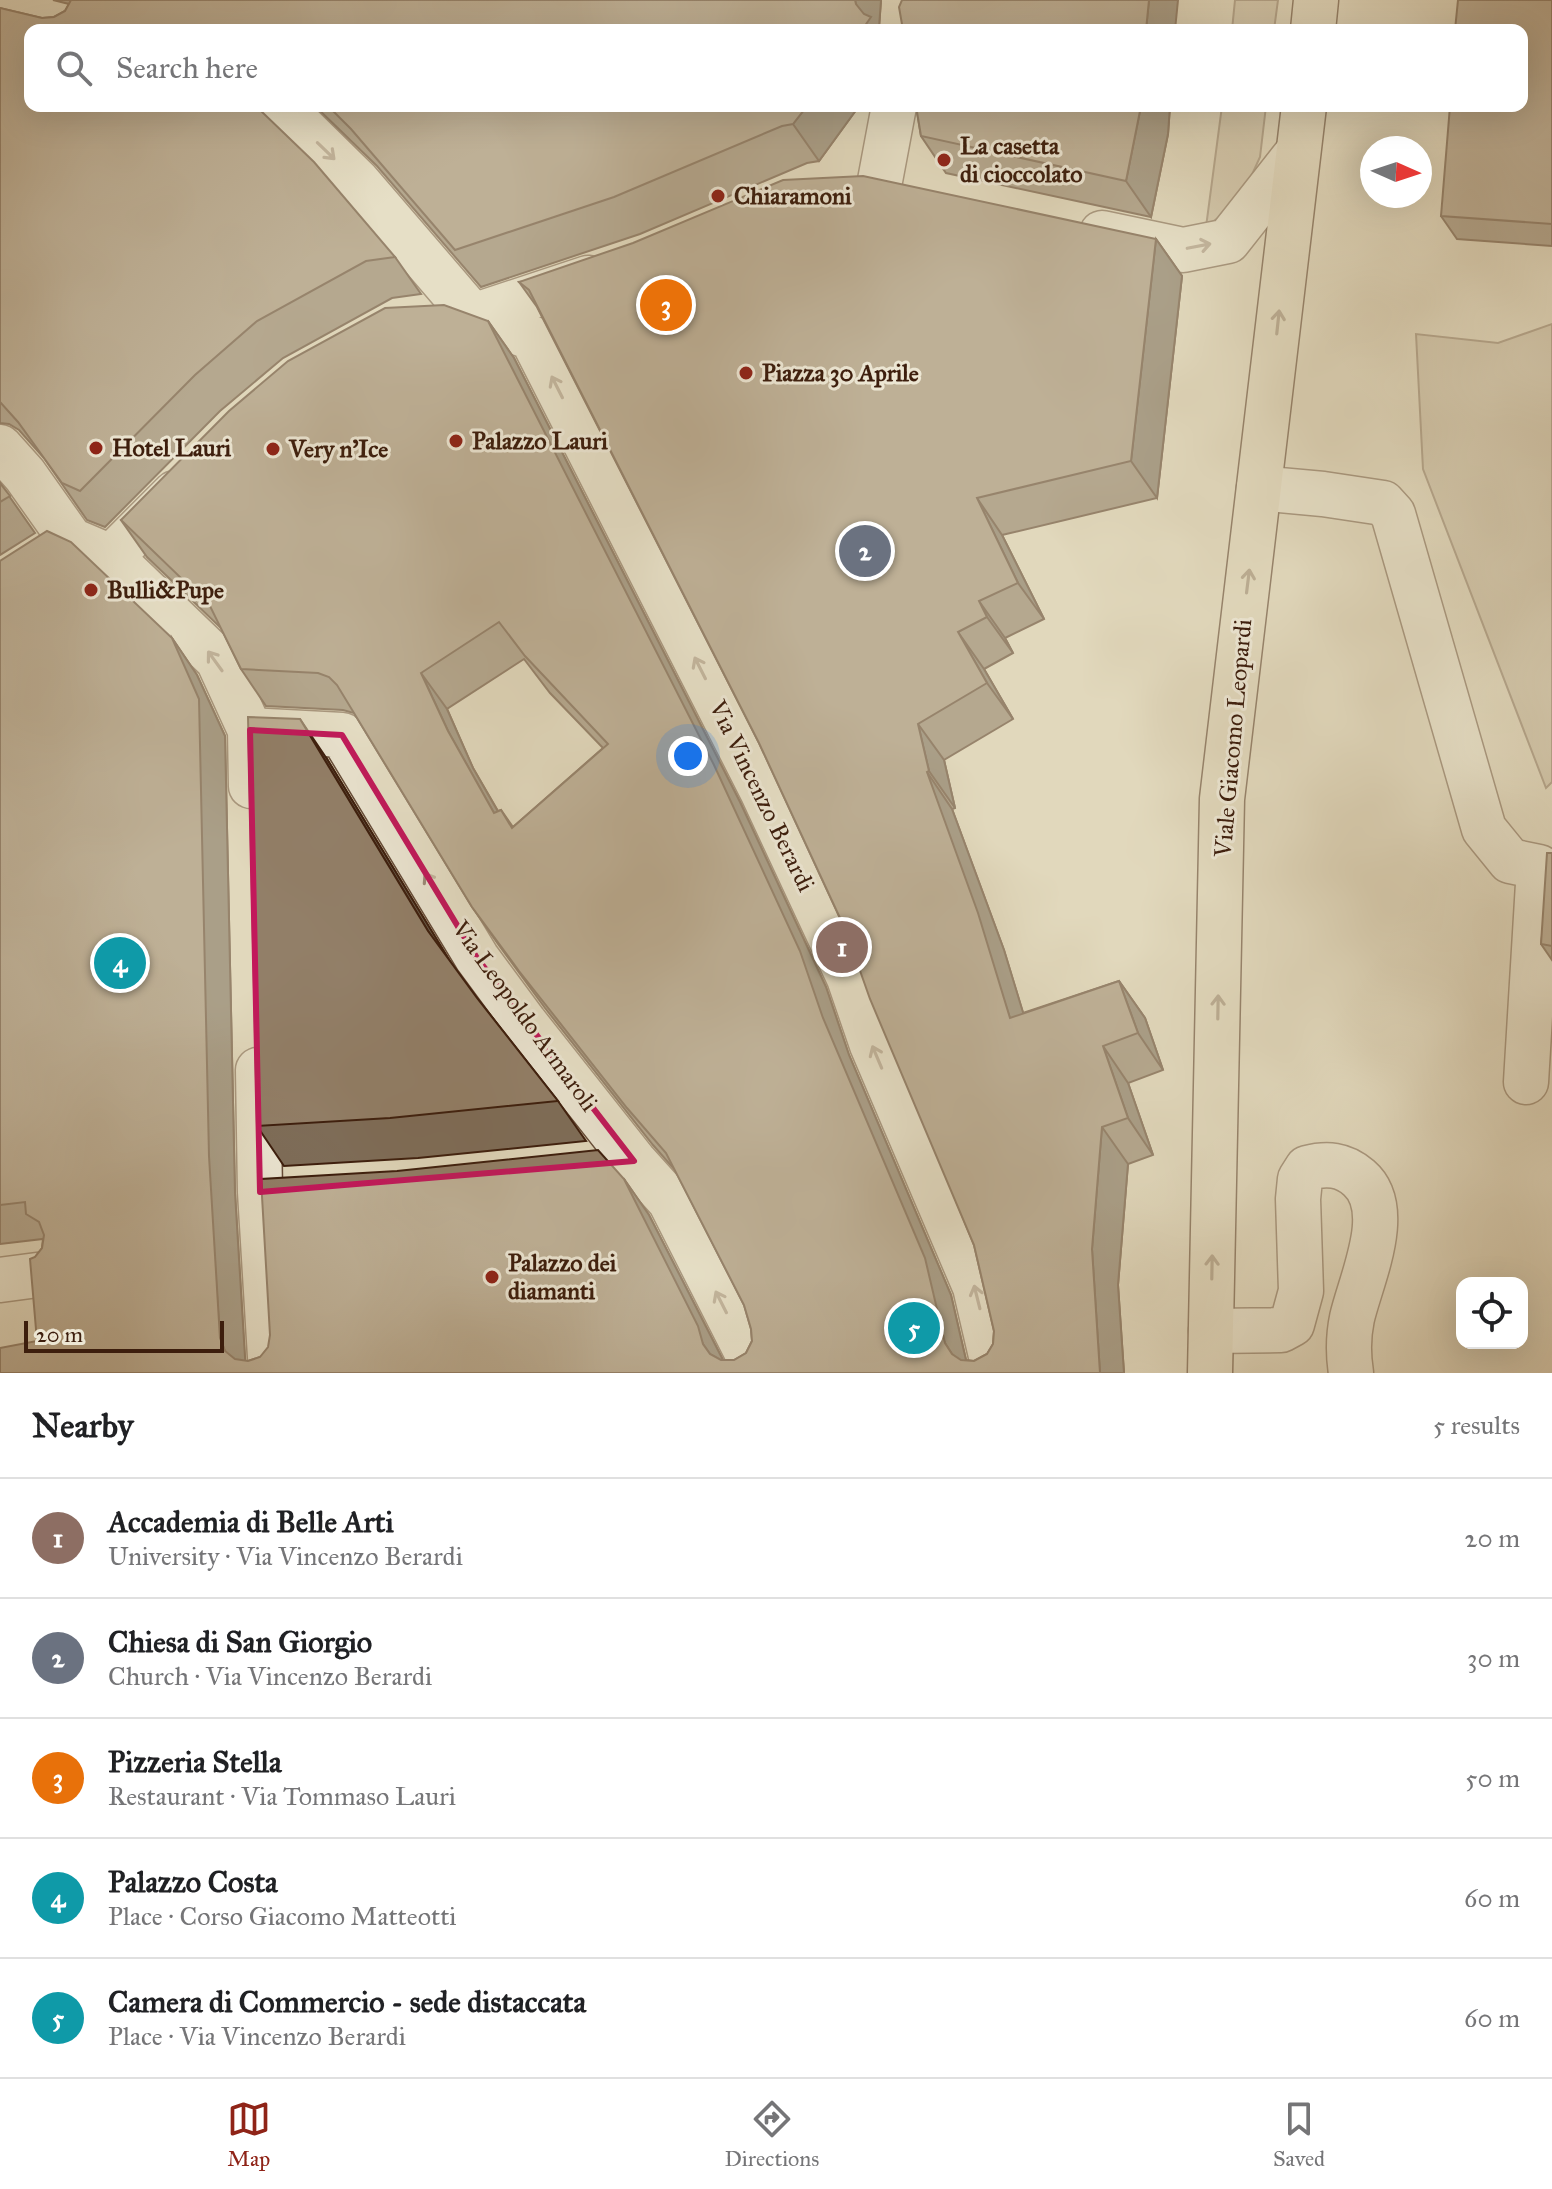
<!DOCTYPE html>
<html lang="en">
<head>
<meta charset="utf-8">
<style>
	body { margin:0; font-family:"IM FELL Great Primer",serif; background:#f2f2f2; color:#202124 }
	.controls { position:absolute; right:24px; bottom:24px; display:grid; overflow:hidden; border-radius:16px; box-shadow:0 8px 32px #0002 }
	.controls button { width:72px; height:72px; display:grid; place-items:center; padding:0; border:0; border-bottom:2px solid #e0e0e0; background:#fff; color:#202124; font:40px sans-serif }
	.compass { position:absolute; left:1360px; top:136px; width:72px; height:72px; border-radius:50%; background:#fff; box-shadow:0 8px 32px #0002; rotate:93deg }
	.scale { position:absolute; left:24px; bottom:20px; width:200px; box-sizing:border-box; padding-left:8px; border:4px solid #3d1e0d; border-top:0; font-size:22px; line-height:28px; white-space:nowrap; color:#3d1e0d; -webkit-text-stroke:6px #ece6d3; paint-order:stroke }
	.you { position:absolute; left:688px; top:756px; width:28px; height:28px; margin:-20px; border:6px solid #fff; border-radius:50%; background:#1a73e8; box-shadow:0 0 0 12px #1a73e833 }
	.badge { display:grid; place-items:center; width:52px; height:52px; border-radius:50%; background:#8f2418; color:#fff; font-size:26px; font-weight:700 }
	.pin { position:absolute; translate:-50% -50%; border:4px solid #fff; box-shadow:0 2px 8px #0006 }
	.list { margin:0; padding:0; list-style:none }
	h2 { display:flex; justify-content:space-between; align-items:center; height:104px; margin:0; padding:0 32px; font-size:34px }
	h2 small { font-size:26px; font-weight:400; color:#757577 }
	.list li { display:grid; grid-template-columns:52px 1fr auto; gap:24px; align-items:center; box-sizing:border-box; height:120px; padding:0 32px; border-top:2px solid #e0e0e0 }
	.list b { display:block; font-size:30px; white-space:nowrap }
	.list p { margin:0; font-size:26px; white-space:nowrap; color:#757577 }
	.list em { font-size:26px; font-style:normal; color:#757577 }
	.icon { flex:none; width:44px; height:44px; fill:none; stroke:currentColor; stroke-width:2; stroke-linecap:round; stroke-linejoin:round }
	.map { position:relative; flex:none; width:1552px; height:1373px; overflow:hidden }
	.search { position:absolute; background:#fff; box-shadow:0 8px 32px #0002; left:24px; right:24px; top:24px; height:88px; display:flex; align-items:center; gap:20px; box-sizing:border-box; padding:0 28px; border-radius:16px; color:#757577; font-size:30px }
	.sheet { height:704px; background:#fff }
	nav { display:flex; justify-content:space-around; align-items:center; box-sizing:border-box; height:112px; border-top:2px solid #e0e0e0; background:#fff; font-size:22px; color:#757577 }
	nav a { display:grid; justify-items:center; gap:4px }
	nav .on { color:#8f2418 }
	.map>svg:first-child { display:block }
	.green { fill:#c5b89e; stroke:#816b56; stroke-width:2 }
	.lines { fill:none; stroke-linecap:round; stroke-linejoin:round }
	.minor-casing { stroke:#664c39; stroke-width:47 }
	.major-casing { stroke:#3d1e0d; stroke-width:47 }
	.minor { stroke:#ece6d3; stroke-width:44 }
	.major { stroke:#e1d8bc; stroke-width:44 }
	.wall { fill:#7e6d59; stroke:#3d1e0d; stroke-width:2; fill-rule:evenodd }
	.shaded-wall { fill:#665949; stroke:#3d1e0d; stroke-width:2 }
	.building { fill:#927f68; stroke:#3d1e0d; stroke-width:2; fill-rule:evenodd }
	.oneway { stroke:#9d8c7a }
	.oneway2 { stroke:#8f7b64 }
	.marked { fill:none; stroke:#c2185b; stroke-width:6; stroke-linejoin:round }
	.poi-dot { fill:#8f2418; stroke:#ece6d3; stroke-width:3 }
	.labels { text-anchor:middle; dominant-baseline:central; stroke-width:6; stroke-linejoin:round; paint-order:stroke }
	.poi-label { font-size:24px; font-weight:bold; fill:#3d1e0d; stroke:#ece6d3; text-anchor:start }
	.street-label { font-size:24px; fill:#3d1e0d; stroke:#ece6d3 }
</style>
</head>
<body>
<div class="map">
<svg width="1552" height="1373" viewBox="0 0 1552 1373">
	<rect width="100%" height="100%" fill="#e1d8bc"/>
	<filter id="stains"><feTurbulence type="fractalNoise" baseFrequency=".0025" numOctaves="4"/><feColorMatrix values="0 0 0 0 .2 0 0 0 0 .09 0 0 0 0 .02 0 0 0 .5 -.17"/></filter>
	<radialGradient id="worn" r=".72"><stop offset=".6" stop-color="#630" stop-opacity="0"/><stop offset="1" stop-color="#630" stop-opacity=".3"/></radialGradient>
	<g class="green">
		<polygon points="1235,0 1278,0 1274,30 1232,30"/>
		<polygon points="1222,106 1266,106 1260,157 1240,201 1206,227"/>
		<polygon points="1552,324 1552,782 1546,788 1423,469 1416,334 1498,343"/>
	</g>
	<g class="lines">
		<g class="minor-casing">
			<g id="minor">
				<polyline points="264,106 300,125 358,182 473,316 532,338 762,791 849,978 872,1045 975,1287 995,1373"/>
				<polyline points="879,186 894,106"/>
				<polyline points="1102,233 1183,250 1228,241 1298,152"/>
				<polyline points="463,317 473,316 588,278"/>
				<polyline points="0,447 25,475 71,540 111,557 218,660 250,730 251,786"/>
				<polyline points="1259,488 1323,494 1383,503 1393,514 1484,829 1510,861 1539,867 1526,1082"/>
				<polyline points="111,557 175,493"/>
				<polyline points="250,730 342,735 477,958 525,1023 634,1161 670,1201 747,1353 753,1373"/>
				<polyline points="258,1070 260,1192 271,1373"/>
				<polyline points="0,1280 45,1274"/>
				<path d="M 1211,1331 L 1281,1330 L 1292,1324 L 1301,1291 L 1298,1199 L 1300,1179 L 1307,1168 C 1327,1163 1343,1164 1359,1178 C 1395,1209 1361,1279 1352,1318 C 1348,1337 1348,1354 1351,1373"/>
			</g>
		</g>
		<g class="major-casing">
			<g id="major">
				<polyline points="1313,30 1316,0"/>
				<polyline points="1210,1373 1222,799 1304,106"/>
			</g>
		</g>
		<use href="#minor" class="minor"/>
		<use href="#major" class="major"/>
	</g>
	<g class="wall">
		<polygon points="53,0 881,0 879,28 881,30 30,30 395,257 421,294 392,298 283,358 220,411 105,527 87,520 44,458 19,430 9,424 0,423 0,8 42,18 54,17 65,11 69,4"/>
		<polygon points="1552,0 1552,246 1457,239 1441,216"/>
		<polygon points="315,106 859,106 819,161 807,163 640,234 481,287 377,166"/>
		<polygon points="916,106 1170,106 1168,134 1151,217 946,173 921,136"/>
		<path d="M 1156,239 L 1182,276 L 1157,498 L 1002,535 L 1044,619 L 1005,638 L 1013,653 L 984,669 L 1013,719 L 944,760 L 955,808 L 952,809 L 1004,950 L 1023,1013 L 1119,981 L 1145,1018 L 1163,1070 L 1128,1083 L 1153,1155 L 1128,1164 L 1118,1285 L 1124,1373 L 0,1373 L 37,1341 L 35,1257 L 42,1248 L 43,1239 L 0,1244 L 0,561 L 172,638 L 197,675 L 225,736 L 235,1193 L 245,1361 L 248,1361 L 260,1357 L 624,1179 L 649,1215 L 723,1360 L 734,1360 L 746,1353 L 752,1341 L 751,1329 L 744,1305 L 675,1170 L 653,1145 L 545,1008 L 498,944 L 472,907 L 354,713 L 343,710 L 266,706 L 241,669 L 221,628 L 147,557 L 121,520 L 488,321 L 514,358 L 740,802 L 826,987 L 849,1055 L 951,1295 L 966,1360 L 974,1361 L 987,1354 L 993,1344 L 994,1331 L 974,1245 L 846,931 L 759,743 L 537,307 L 519,282 ZM 524,659 L 550,693 L 603,748 L 513,827 L 501,810 L 498,811 L 473,768 L 447,709 Z"/>
		<polygon points="0,483 35,533 0,555"/>
		<polygon points="327,759 449,960 477,998 558,1101 586,1141 418,1158 284,1166 257,1126"/>
		<polygon points="1552,853 1552,960 1541,944"/>
	</g>
	<g class="shaded-wall">
		<polygon points="855,0 881,0 879,28 881,30 862,30"/>
		<polygon points="1149,0 1178,0 1175,30 1146,30"/>
		<polygon points="807,106 859,106 819,161 793,124"/>
		<polygon points="1141,106 1170,106 1168,134 1151,217 1126,181"/>
		<polygon points="1156,239 1182,276 1157,498 1131,461"/>
		<polygon points="488,321 514,358 740,802 826,987 849,1055 951,1295 969,1373 952,1354 945,1343"/>
		<polygon points="977,498 1002,535 1044,619 1018,583"/>
		<polygon points="979,601 1005,638 1013,653 987,617"/>
		<polygon points="958,632 984,669 1013,719 987,683"/>
		<polygon points="172,638 197,675 225,736 235,1193 246,1373 225,1351 220,1338"/>
		<polygon points="421,673 447,709 473,768 520,850 494,813 448,731"/>
		<polygon points="300,719 327,759 456,971 428,931"/>
		<polygon points="918,724 944,760 955,808 929,771"/>
		<polygon points="927,772 952,809 1004,950 1036,1055 1010,1018"/>
		<polygon points="1119,981 1145,1018 1163,1070 1138,1033"/>
		<polygon points="1103,1046 1128,1083 1153,1155 1128,1118"/>
		<polygon points="1102,1127 1128,1164 1118,1285 1124,1373 1100,1373 1092,1249"/>
		<polygon points="624,1179 649,1215 724,1362 710,1354 703,1344"/>
	</g>
	<g class="building">
		<polygon points="71,0 855,0 856,4 864,14 871,17 862,30 30,30 30,106 254,106 259,109 314,162 395,257 366,261 257,321 195,375 80,491 62,483 18,422 0,402 0,8 42,18 54,17 65,11"/>
		<polygon points="902,0 1149,0 1146,30 903,30 899,7"/>
		<polygon points="1458,0 1552,0 1552,224 1441,216 1450,106 1522,106 1522,30 1455,30"/>
		<polygon points="328,106 807,106 793,124 782,126 614,197 455,250 351,129"/>
		<polygon points="916,106 1141,106 1126,181 921,136"/>
		<path d="M 863,176 L 1156,239 L 1131,461 L 977,498 L 1018,583 L 979,601 L 987,617 L 958,632 L 987,683 L 918,724 L 929,771 L 927,772 L 978,913 L 1010,1018 L 1119,981 L 1138,1033 L 1103,1046 L 1128,1118 L 1102,1127 L 1092,1249 L 1100,1373 L 0,1373 L 0,1348 L 37,1341 L 30,1259 L 35,1257 L 42,1248 L 44,1235 L 39,1222 L 26,1214 L 25,1202 L 0,1205 L 0,561 L 47,531 L 71,542 L 172,638 L 199,699 L 209,1156 L 220,1338 L 225,1351 L 235,1359 L 248,1361 L 260,1357 L 268,1347 L 270,1335 L 261,1179 L 397,1171 L 598,1150 L 624,1179 L 698,1326 L 703,1344 L 710,1354 L 721,1360 L 734,1360 L 746,1353 L 752,1341 L 751,1329 L 744,1305 L 666,1153 L 627,1108 L 519,971 L 472,907 L 337,685 L 329,677 L 318,673 L 241,669 L 210,606 L 121,520 L 229,411 L 288,361 L 385,308 L 444,305 L 488,321 L 714,765 L 800,951 L 823,1018 L 925,1258 L 945,1343 L 952,1354 L 961,1360 L 974,1361 L 987,1354 L 993,1344 L 994,1331 L 974,1245 L 870,999 L 846,931 L 759,743 L 529,290 L 519,282 L 633,243 L 783,180 ZM 499,622 L 525,656 L 608,744 L 512,828 L 501,810 L 494,813 L 448,731 L 421,673 Z"/>
		<polygon points="0,483 10,496 0,502"/>
		<polygon points="248,717 300,719 428,931 477,998 558,1101 390,1118 257,1126"/>
		<polygon points="1547,853 1552,853 1552,946 1541,944"/>
	</g>
	<defs><path id="oneway-shaft" d="M-6 0H5M1.5-3L5.5 0L1.5 3" fill="none" stroke-width="1.6" stroke-linecap="round" stroke-linejoin="round" transform="scale(2)"/></defs>
	<g class="oneway">
		<use href="#oneway-shaft" transform="translate(326 151) rotate(44)"/>
		<use href="#oneway-shaft" transform="translate(1199 246) rotate(-11)"/>
		<use href="#oneway-shaft" transform="translate(557 387) rotate(-117)"/>
		<use href="#oneway-shaft" transform="translate(215 661) rotate(-126)"/>
		<use href="#oneway-shaft" transform="translate(700 668) rotate(-117)"/>
		<use href="#oneway-shaft" transform="translate(431 883) rotate(-122)"/>
		<use href="#oneway-shaft" transform="translate(877 1057) rotate(-113)"/>
		<use href="#oneway-shaft" transform="translate(977 1297) rotate(-104)"/>
		<use href="#oneway-shaft" transform="translate(721 1302) rotate(-117)"/>
	</g>
	<g class="oneway2">
		<use href="#oneway-shaft" transform="translate(1278 322) rotate(-84)"/>
		<use href="#oneway-shaft" transform="translate(1248 581) rotate(-83)"/>
		<use href="#oneway-shaft" transform="translate(1218 1007) rotate(-89)"/>
		<use href="#oneway-shaft" transform="translate(1212 1267) rotate(-89)"/>
	</g>
	<path d="M0 0H1552V1373H0ZM 250,730 L 342,735 L 477,958 L 634,1161 L 260,1192 Z" fill="#e1d8bc" fill-opacity=".55" fill-rule="evenodd"/>
	<path class="marked" d="M 250,730 L 342,735 L 477,958 L 634,1161 L 260,1192 Z"/>
	<g class="poi-dot">
		<circle cx="944" cy="160" r="8"/>
		<circle cx="718" cy="196" r="8"/>
		<circle cx="746" cy="373" r="8"/>
		<circle cx="456" cy="441" r="8"/>
		<circle cx="96" cy="448" r="8"/>
		<circle cx="273" cy="449" r="8"/>
		<circle cx="91" cy="590" r="8"/>
		<circle cx="492" cy="1277" r="8"/>
	</g>
	<g class="labels">
		<g class="poi-label">
			<text x="960" y="146">La casetta<tspan x="960" dy="28">di cioccolato</tspan></text>
			<text x="734" y="196">Chiaramoni</text>
			<text x="762" y="373">Piazza 30 Aprile</text>
			<text x="472" y="441">Palazzo Lauri</text>
			<text x="112" y="448">Hotel Lauri</text>
			<text x="289" y="449">Very n'Ice</text>
			<text x="107" y="590">Bulli&amp;Pupe</text>
			<text x="508" y="1263">Palazzo dei<tspan x="508" dy="28">diamanti</tspan></text>
		</g>
		<g class="street-label">
			<text transform="translate(1233 738) rotate(-85)">Viale Giacomo Leopardi</text>
			<text transform="translate(762 796) rotate(64)">Via Vincenzo Berardi</text>
			<text transform="translate(525 1016) rotate(54)">Via Leopoldo Armaroli</text>
		</g>
	</g>
	<rect width="100%" height="100%" filter="url(#stains)"/>
	<rect width="100%" height="100%" fill="url(#worn)"/>
</svg>
<div class="controls">
<button><svg class="icon" aria-label="locate" viewBox="0 0 24 24"><circle cx="12" cy="12" r="6"/><path d="M12 2v4M12 18v4M2 12h4M18 12h4"/></svg></button>
</div>
<svg class="compass" viewBox="-18 -18 36 36"><path d="M0-13l5 13h-10z" fill="#e53935"/><path d="M0 13l5-13h-10z" fill="#757577"/></svg>
<div class="scale">20 m</div>
<div class="you"></div>
<div class="pin badge" style="left:842px;top:947px;background:#8d6e63">1</div>
<div class="pin badge" style="left:865px;top:551px;background:#6b7280">2</div>
<div class="pin badge" style="left:666px;top:305px;background:#e8710a">3</div>
<div class="pin badge" style="left:120px;top:963px;background:#0f9aa8">4</div>
<div class="pin badge" style="left:914px;top:1328px;background:#0f9aa8">5</div>
<div class="search"><svg class="icon" aria-label="search" viewBox="0 0 24 24"><circle cx="10" cy="10" r="6"/><path d="M15 15l6 6"/></svg>Search here</div>
</div>
<section class="sheet">
<h2>Nearby<small>5 results</small></h2>
<ul class="list">
<li><span class="badge" style="background:#8d6e63">1</span><div><b>Accademia di Belle Arti</b><p>University · Via Vincenzo Berardi</p></div><em>20 m</em></li>
<li><span class="badge" style="background:#6b7280">2</span><div><b>Chiesa di San Giorgio</b><p>Church · Via Vincenzo Berardi</p></div><em>30 m</em></li>
<li><span class="badge" style="background:#e8710a">3</span><div><b>Pizzeria Stella</b><p>Restaurant · Via Tommaso Lauri</p></div><em>50 m</em></li>
<li><span class="badge" style="background:#0f9aa8">4</span><div><b>Palazzo Costa</b><p>Place · Corso Giacomo Matteotti</p></div><em>60 m</em></li>
<li><span class="badge" style="background:#0f9aa8">5</span><div><b>Camera di Commercio - sede distaccata</b><p>Place · Via Vincenzo Berardi</p></div><em>60 m</em></li>
</ul>
</section>
<nav>
<a class="on"><svg class="icon" aria-label="map" viewBox="0 0 24 24"><path d="M3 6l6-2 6 2 6-2v14l-6 2-6-2-6 2zM9 4v14M15 6v14"/></svg>Map</a>
<a><svg class="icon" aria-label="directions" viewBox="0 0 24 24"><path d="M12 3l9 9-9 9-9-9zM9 14v-3h6M13 9l2 2-2 2"/></svg>Directions</a>
<a><svg class="icon" aria-label="saved" viewBox="0 0 24 24"><path d="M7 4h10v16l-5-4-5 4z"/></svg>Saved</a>
</nav>
</body>
</html>
